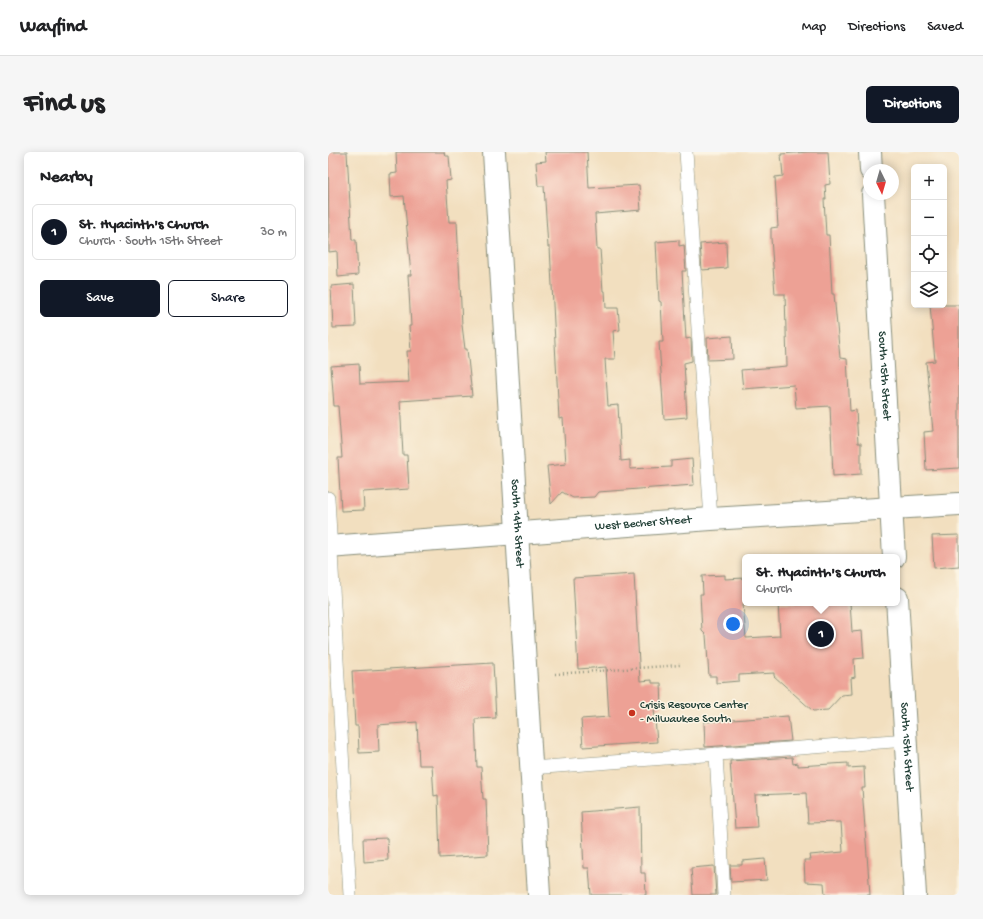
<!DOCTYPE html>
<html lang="en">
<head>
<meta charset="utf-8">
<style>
	body { margin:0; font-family:"Gochi Hand",sans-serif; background:#f6f6f6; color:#202124 }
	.controls { position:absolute; right:12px; top:12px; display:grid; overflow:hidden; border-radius:6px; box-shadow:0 2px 10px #0003 }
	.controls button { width:36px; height:36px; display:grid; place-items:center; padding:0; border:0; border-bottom:1px solid #e0e0e0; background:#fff; color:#202124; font:20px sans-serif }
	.compass { position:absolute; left:535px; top:12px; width:36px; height:36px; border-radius:50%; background:#fff; box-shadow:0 2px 10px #0003; rotate:175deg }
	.you { position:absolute; left:405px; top:472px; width:14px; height:14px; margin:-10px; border:3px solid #fff; border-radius:50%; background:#1a73e8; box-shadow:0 0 0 6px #1a73e833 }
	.badge { display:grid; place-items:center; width:26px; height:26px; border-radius:50%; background:#111827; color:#fff; font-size:13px; font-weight:700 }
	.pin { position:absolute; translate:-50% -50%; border:2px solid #fff; box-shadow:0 1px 4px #0006 }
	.popup { position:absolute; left:414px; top:402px; width:158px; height:52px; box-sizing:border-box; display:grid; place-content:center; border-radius:6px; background:#fff; filter:drop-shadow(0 1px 3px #0005); font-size:13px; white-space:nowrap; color:#757577 }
	.popup b { font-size:15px; color:#202124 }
	.popup::after { content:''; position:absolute; left:50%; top:100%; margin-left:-8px; border:8px solid transparent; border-top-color:#fff }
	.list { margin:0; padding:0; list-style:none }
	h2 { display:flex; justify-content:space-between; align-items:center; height:52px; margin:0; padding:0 16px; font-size:17px }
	h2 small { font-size:13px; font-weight:400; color:#757577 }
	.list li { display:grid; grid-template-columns:26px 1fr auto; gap:12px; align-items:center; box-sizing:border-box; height:56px; margin:0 8px 8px; padding:0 8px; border:1px solid #e0e0e0; border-radius:6px }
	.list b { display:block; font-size:15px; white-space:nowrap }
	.list p { margin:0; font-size:13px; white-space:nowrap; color:#757577 }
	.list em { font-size:13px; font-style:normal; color:#757577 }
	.actions { display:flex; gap:8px; padding:12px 16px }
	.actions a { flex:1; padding:9px 0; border:1px solid #111827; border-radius:6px; text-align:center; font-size:14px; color:#111827 }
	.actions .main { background:#111827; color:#fff }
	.icon { flex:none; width:22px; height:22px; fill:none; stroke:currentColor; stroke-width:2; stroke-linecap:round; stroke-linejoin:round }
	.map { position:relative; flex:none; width:631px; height:743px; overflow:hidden; border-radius:6px }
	header { display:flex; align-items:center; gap:24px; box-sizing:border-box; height:56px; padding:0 20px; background:#fff; border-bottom:1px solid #e0e0e0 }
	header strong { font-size:19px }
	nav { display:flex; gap:22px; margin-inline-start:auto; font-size:14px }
	.intro { display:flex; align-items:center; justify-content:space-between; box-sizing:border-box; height:96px; padding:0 24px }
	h1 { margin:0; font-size:28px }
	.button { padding:10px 18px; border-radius:6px; background:#111827; color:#fff; font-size:14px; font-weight:700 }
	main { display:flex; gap:24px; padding:0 24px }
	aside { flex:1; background:#fff; border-radius:6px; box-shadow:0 2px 10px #0003 }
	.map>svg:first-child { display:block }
	.building { fill:#eda195 }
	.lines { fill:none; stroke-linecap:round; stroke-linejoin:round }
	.lane-casing { stroke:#888e7a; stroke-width:14 }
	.street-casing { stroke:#888e7a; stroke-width:24 }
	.secondary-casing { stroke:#888e7a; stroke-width:24 }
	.path { stroke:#888e7a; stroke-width:2.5; stroke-dasharray:1 3; stroke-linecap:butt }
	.lane { stroke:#fff; stroke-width:13 }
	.street { stroke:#fff; stroke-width:22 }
	.secondary { stroke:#fff; stroke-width:22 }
	.poi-dot { fill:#c8321e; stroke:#fcf5e5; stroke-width:1.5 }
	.labels { text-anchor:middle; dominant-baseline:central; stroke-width:3; stroke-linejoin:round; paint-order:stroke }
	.street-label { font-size:12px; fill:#1f3d34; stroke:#fcf5e5 }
	.poi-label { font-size:12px; fill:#1f3d34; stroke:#fcf5e5; text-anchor:start }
</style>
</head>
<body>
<header>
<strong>Wayfind</strong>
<nav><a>Map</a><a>Directions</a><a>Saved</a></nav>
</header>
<div class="intro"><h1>Find us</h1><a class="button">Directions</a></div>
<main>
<aside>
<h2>Nearby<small></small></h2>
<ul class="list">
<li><span class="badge">1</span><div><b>St. Hyacinth's Church</b><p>Church · South 15th Street</p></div><em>30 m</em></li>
</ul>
<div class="actions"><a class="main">Save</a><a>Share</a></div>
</aside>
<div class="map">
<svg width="631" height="743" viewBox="0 0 631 743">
	<rect width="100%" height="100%" fill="#fcf5e5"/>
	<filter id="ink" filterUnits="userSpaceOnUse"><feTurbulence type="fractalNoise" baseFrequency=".025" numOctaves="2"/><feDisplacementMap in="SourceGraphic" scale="8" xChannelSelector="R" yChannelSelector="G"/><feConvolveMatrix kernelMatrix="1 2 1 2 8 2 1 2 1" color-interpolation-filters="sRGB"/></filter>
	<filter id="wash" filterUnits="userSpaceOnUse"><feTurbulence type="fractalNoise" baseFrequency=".012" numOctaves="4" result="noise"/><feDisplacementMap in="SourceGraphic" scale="16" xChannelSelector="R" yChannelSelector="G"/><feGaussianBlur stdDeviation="0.9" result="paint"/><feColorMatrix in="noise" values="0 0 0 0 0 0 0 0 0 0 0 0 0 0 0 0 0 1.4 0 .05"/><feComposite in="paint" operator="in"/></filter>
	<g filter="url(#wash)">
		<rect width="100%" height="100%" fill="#f2dfbf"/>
		<g id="blocks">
			<g class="building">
				<polygon points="0,0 19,0 24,88 28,88 30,123 10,125 9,99 1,100"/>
				<polygon points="68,0 116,0 117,4 121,4 123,28 118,29 121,70 129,70 134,173 137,197 139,197 144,244 72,249 75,303 79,303 81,337 35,340 36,358 13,359 10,306 14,306 10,254 6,254 3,214 31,212 32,232 81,230 79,199 83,199 81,174 83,174 80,123 83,123 76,44 63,45 62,22 69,21"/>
				<polygon points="217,0 259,0 261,36 311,33 313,58 267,62 269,97 272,97 275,139 277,139 278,156 290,156 292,178 285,179 287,207 277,207 280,254 290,253 293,309 302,308 302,317 343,315 343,309 364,307 366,333 270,340 266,345 245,346 234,340 223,352 219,314 238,312 235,266 231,267 222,95 220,95 216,34 210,34 208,10 218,9"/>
				<polygon points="480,0 500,0 502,32 497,33 498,47 496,47 498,83 501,83 504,142 506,142 512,206 519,207 522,259 528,258 530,291 533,291 533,322 505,324 502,254 468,256 466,233 415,237 413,218 459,214 457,142 447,142 443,86 443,76 450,75 447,25 455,24 453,2"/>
				<polygon points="351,88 351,94 356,93 358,119 354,119 358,187 363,186 364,209 356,211 359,265 336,267 331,190 335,190 333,150 331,149 328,90"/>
				<polygon points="398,90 399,116 374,118 372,92"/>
				<polygon points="26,132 28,175 5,176 3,134"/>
				<polygon points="602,153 631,153 631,316 598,318 596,280 605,279 598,210 607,209"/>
				<polygon points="404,184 405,207 380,208 379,186"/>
				<polygon points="631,383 631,414 606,416 604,384"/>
				<polygon points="306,422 312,529 324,528 324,531 333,531 334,556 326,556 329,590 255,595 253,567 281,565 278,515 250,517 245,426"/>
				<polygon points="397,423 397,427 417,426 417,452 415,452 418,486 452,484 450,451 522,451 524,480 534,479 536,506 526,507 527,525 523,526 524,542 514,543 500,558 485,559 446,524 446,521 411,523 411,529 388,531 388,524 381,524 378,483 374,479 372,442 375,442 374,424"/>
				<polygon points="165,511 168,566 147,567 149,615 153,615 155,647 158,647 160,703 112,706 110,643 106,644 104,613 91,613 89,570 50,573 51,600 31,601 30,574 27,574 24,519"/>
				<polygon points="460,564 463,589 377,595 376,570"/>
				<polygon points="464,605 465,612 470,611 470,614 520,611 520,616 536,615 537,636 534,636 542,743 497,743 496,731 477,730 476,708 483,708 482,703 515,700 513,670 480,671 478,641 427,643 429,675 407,676 402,609"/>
				<polygon points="312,655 313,721 317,721 318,743 263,743 261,716 256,716 253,660"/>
				<polygon points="59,686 60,708 36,710 35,687"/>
				<polygon points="437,707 439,728 403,730 402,713 414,713 414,709"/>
				<polygon points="386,714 388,743 365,743 363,716"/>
			</g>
		</g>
	</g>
	<g filter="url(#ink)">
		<use href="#blocks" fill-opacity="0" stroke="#888e7a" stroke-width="1"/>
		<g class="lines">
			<g class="lane-casing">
				<g id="lane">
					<polyline points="358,0 383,367"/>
					<polyline points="0,346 22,743"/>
					<polyline points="388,602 396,743"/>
					<polyline points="203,616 579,588"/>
				</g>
			</g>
			<g class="street-casing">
				<g id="street">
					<path id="s1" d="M 166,0 L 211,743"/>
					<polyline points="542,0 543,18"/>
					<path id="s2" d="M 545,42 L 566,405"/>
					<path id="s3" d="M 569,446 L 587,743"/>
				</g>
			</g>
			<g class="secondary-casing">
				<g id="secondary">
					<path id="s4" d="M 0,395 L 383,367 L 631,352"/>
				</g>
			</g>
			<polyline class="path" points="227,522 352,513"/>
			<use href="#lane" class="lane"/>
			<use href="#street" class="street"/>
			<use href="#secondary" class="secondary"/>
		</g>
	</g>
	<circle class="poi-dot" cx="304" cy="561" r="4"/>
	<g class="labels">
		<g class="street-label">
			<text stroke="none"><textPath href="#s2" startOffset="182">South 15th Street</textPath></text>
			<text stroke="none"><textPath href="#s1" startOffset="372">South 14th Street</textPath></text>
			<text stroke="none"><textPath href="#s4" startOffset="316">West Becher Street</textPath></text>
			<text stroke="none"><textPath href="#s3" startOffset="149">South 15th Street</textPath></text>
		</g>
		<g class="poi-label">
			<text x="312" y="554">Crisis Resource Center<tspan x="312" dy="14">- Milwaukee South</tspan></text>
		</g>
	</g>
</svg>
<div class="controls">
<button>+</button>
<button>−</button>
<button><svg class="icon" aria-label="locate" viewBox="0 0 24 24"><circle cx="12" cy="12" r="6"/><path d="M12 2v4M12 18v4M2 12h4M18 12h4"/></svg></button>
<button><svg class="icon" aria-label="layers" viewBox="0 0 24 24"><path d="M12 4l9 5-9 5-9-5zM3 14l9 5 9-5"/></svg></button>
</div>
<svg class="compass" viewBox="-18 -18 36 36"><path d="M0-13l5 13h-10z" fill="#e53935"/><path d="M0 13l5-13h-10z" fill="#757577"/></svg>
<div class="you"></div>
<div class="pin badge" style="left:493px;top:482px">1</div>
<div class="popup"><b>St. Hyacinth's Church</b>Church</div>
</div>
</main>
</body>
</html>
